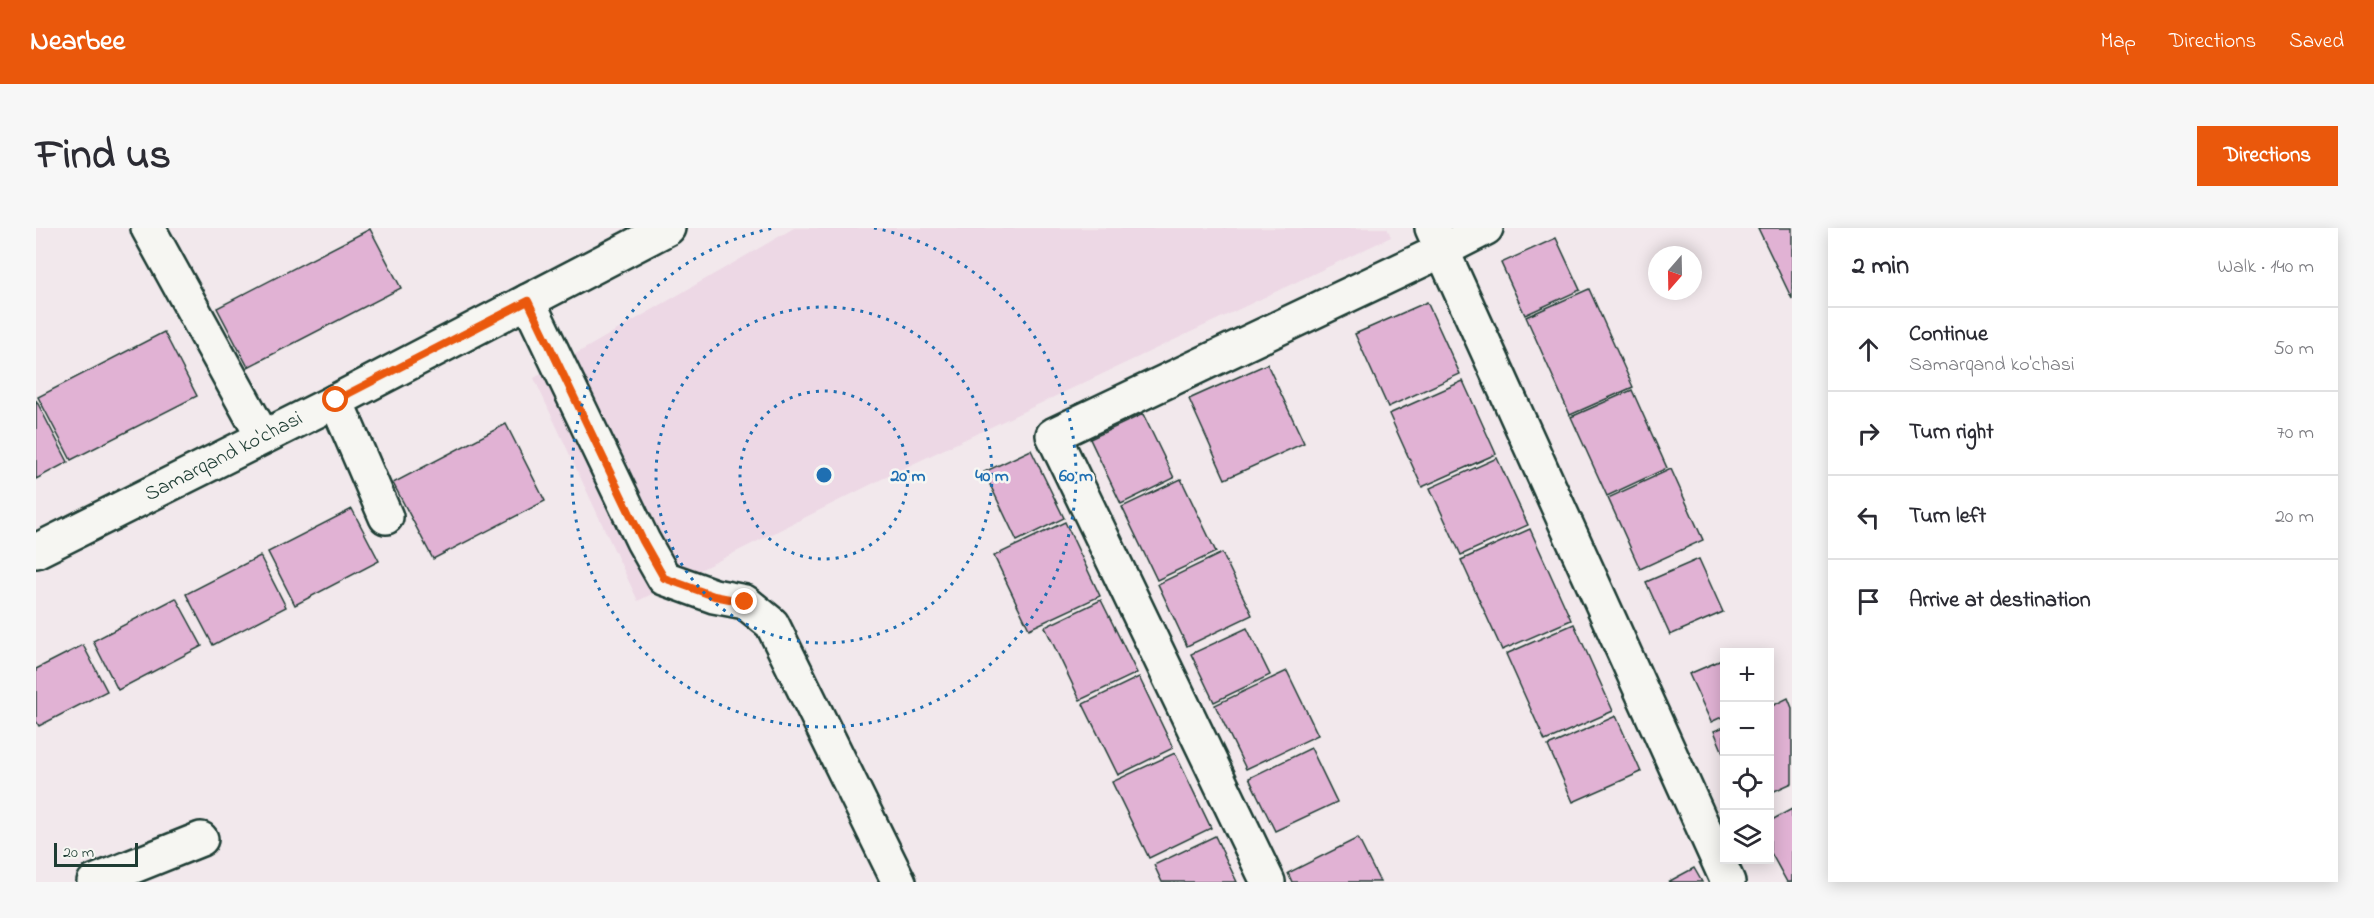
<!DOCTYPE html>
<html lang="en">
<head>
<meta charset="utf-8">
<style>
	body { margin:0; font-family:"Indie Flower",sans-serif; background:#f7f7f7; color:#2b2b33 }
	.controls { position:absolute; right:18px; bottom:18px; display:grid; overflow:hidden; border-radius:0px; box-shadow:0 3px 15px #0003 }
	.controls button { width:54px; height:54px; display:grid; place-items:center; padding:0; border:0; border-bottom:2px solid #e1e1e2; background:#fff; color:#2b2b33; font:30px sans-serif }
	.compass { position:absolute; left:1612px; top:18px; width:54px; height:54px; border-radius:50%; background:#fff; box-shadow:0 3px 15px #0003; rotate:200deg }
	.scale { position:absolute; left:18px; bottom:15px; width:84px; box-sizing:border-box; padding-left:6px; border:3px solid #1f3d34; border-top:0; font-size:16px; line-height:21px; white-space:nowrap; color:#1f3d34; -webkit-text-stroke:4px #f6f6f2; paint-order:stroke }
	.stop { position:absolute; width:18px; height:18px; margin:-14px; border:4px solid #ea580c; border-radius:50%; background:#fff }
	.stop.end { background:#ea580c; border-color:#fff; box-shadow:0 2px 6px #0008 }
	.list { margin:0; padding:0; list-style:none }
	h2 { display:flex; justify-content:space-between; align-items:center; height:78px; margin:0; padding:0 24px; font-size:26px }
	h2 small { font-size:20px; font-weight:400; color:#7c7c81 }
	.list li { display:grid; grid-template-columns:39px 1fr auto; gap:18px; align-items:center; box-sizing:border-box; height:84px; padding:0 24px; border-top:2px solid #e1e1e2 }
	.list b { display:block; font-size:22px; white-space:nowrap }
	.list p { margin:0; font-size:20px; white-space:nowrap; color:#7c7c81 }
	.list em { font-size:20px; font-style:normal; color:#7c7c81 }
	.icon { flex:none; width:33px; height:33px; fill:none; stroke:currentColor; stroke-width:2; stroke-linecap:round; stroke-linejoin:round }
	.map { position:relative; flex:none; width:1756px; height:654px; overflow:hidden; border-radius:0px }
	header { display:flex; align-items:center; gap:36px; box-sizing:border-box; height:84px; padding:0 30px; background:#ea580c; color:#fff }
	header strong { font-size:28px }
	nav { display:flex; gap:33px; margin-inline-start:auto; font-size:21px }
	.intro { display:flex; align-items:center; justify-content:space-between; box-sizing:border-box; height:144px; padding:0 36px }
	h1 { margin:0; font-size:42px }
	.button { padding:15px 27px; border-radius:0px; background:#ea580c; color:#fff; font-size:21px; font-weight:700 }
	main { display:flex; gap:36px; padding:0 36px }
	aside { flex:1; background:#fff; border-radius:0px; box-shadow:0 3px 15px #0003 }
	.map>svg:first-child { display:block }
	.built { fill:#edd8e5 }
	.building { fill:#e1b2d4; stroke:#1f3d34; stroke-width:1.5 }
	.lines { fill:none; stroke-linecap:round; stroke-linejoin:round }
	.minor-casing { stroke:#1f3d34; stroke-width:38 }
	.minor { stroke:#f6f6f2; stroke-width:33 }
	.route { stroke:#ea580c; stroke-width:8 }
	.ring { fill:none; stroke:#1f6fb2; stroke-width:3; stroke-dasharray:3 6 }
	.labels { text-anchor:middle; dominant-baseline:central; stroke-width:5; stroke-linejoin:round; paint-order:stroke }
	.street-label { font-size:21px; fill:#1f3d34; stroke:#f6f6f2 }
	.centre { fill:#1f6fb2; stroke:#f6f6f2; stroke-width:3 }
	.ring-label { font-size:18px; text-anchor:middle; font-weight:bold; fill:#1f6fb2; stroke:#f6f6f2; stroke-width:5; stroke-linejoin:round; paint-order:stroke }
</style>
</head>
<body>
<header>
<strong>Nearbee</strong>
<nav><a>Map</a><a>Directions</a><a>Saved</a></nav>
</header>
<div class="intro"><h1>Find us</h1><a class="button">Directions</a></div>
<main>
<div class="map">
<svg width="1756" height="654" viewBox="0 0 1756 654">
	<rect width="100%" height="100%" fill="#f2e8ec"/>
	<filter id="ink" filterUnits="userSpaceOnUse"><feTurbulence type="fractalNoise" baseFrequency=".0167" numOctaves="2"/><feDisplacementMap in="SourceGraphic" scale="12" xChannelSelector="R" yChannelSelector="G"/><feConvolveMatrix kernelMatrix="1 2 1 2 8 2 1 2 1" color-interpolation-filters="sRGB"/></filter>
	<g filter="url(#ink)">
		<polygon class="built" points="758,0 1351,0 1355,9 860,244 602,373 498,150"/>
		<g class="building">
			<polygon points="1722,0 1756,0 1756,71"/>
			<polygon points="334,1 365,60 212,139 181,80"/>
			<polygon points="1520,10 1544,62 1489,87 1465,35"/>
			<polygon points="1553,61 1597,159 1534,187 1490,89"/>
			<polygon points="1391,74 1424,146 1352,179 1319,106"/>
			<polygon points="128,104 161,168 35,232 2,169"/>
			<polygon points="1231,136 1268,215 1189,251 1153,171"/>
			<polygon points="1427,153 1460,226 1386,259 1353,186"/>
			<polygon points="1596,162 1631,240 1571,268 1535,189"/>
			<polygon points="0,172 32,234 0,251"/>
			<polygon points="1107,186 1138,250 1085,276 1054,211"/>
			<polygon points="470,196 509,273 397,331 357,255"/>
			<polygon points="995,222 1028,290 981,313 948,244"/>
			<polygon points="1461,230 1492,297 1425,327 1394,260"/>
			<polygon points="1635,241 1667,312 1604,341 1572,270"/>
			<polygon points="1145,251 1180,324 1121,352 1086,279"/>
			<polygon points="316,281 343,333 259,377 232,324"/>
			<polygon points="1029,294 1064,368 993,401 958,328"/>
			<polygon points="1494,301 1535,392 1466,422 1425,332"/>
			<polygon points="1186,325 1216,387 1151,418 1122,356"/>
			<polygon points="224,328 250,379 177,417 150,366"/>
			<polygon points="1663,331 1687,384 1634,407 1610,354"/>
			<polygon points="140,370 166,418 82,462 57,413"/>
			<polygon points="1065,372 1101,445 1044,472 1009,399"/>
			<polygon points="1538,396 1577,483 1509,513 1470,426"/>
			<polygon points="1211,400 1234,447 1178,474 1155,426"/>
			<polygon points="47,417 71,463 3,498 0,493 0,441"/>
			<polygon points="1688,431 1688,488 1675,494 1653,446"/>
			<polygon points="1251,443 1282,507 1210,541 1179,477"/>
			<polygon points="1103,449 1137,520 1082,547 1047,476"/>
			<polygon points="1752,470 1756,480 1756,555 1734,565 1734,479"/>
			<polygon points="1580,488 1605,544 1537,574 1512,518"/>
			<polygon points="1688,499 1688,527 1678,503"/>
			<polygon points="1275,520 1301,574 1239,603 1213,550"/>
			<polygon points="1139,525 1175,600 1113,630 1076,554"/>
			<polygon points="1756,581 1756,654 1751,654 1734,623 1734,593"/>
			<polygon points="1179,608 1201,654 1126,654 1118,637"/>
			<polygon points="1322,610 1344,654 1256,654 1252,645"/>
			<polygon points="1658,640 1666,654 1632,654"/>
		</g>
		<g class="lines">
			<g class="minor-casing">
				<g id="minor">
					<polyline points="112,0 227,209"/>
					<polyline points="1396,0 1692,654"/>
					<polyline points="492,73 607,313 628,350 678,368 709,374 736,396 863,654"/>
					<polyline points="300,173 350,289"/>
					<polyline points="0,323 300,173 632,0"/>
					<polyline points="58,654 165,611"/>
					<polyline points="1232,654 1017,207 1407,22 1450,0"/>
				</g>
			</g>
			<use href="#minor" class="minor"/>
		</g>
	</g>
	<g class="lines" filter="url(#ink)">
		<polyline class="route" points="300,172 492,73 607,313 628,350 678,368 709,374"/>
	</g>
	<g class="ring">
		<circle cx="788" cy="247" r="84"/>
		<circle cx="788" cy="247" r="168"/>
		<path d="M838 0A252 252 0 1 1 738 0"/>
	</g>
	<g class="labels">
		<g class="street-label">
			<text transform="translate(188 229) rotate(-27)">Samarqand ko'chasi</text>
		</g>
	</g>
	<circle cx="788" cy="247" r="9" class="centre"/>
	<g class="ring-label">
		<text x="872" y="253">20 m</text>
		<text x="956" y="253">40 m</text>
		<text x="1040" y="253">60 m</text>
	</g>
</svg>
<div class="controls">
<button>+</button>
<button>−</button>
<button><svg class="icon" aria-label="locate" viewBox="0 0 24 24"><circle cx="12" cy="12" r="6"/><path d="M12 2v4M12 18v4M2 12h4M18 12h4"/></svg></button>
<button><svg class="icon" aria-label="layers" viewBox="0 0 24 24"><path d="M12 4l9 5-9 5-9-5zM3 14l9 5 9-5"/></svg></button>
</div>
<svg class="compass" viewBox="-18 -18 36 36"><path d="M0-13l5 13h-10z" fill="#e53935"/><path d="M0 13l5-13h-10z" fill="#7c7c81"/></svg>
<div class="scale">20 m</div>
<div class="stop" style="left:300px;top:172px"></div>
<div class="stop end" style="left:709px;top:374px"></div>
</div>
<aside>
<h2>2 min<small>Walk · 140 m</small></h2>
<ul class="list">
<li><svg class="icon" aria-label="ahead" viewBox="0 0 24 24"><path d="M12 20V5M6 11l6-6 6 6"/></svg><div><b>Continue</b><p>Samarqand ko'chasi</p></div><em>50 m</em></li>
<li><svg class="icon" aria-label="right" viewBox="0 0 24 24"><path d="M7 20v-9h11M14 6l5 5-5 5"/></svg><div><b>Turn right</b></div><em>70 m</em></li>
<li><svg class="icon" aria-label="left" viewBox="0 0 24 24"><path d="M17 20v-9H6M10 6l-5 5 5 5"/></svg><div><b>Turn left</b></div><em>20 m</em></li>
<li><svg class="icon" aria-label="arrive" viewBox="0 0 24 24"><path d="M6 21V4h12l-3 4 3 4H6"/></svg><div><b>Arrive at destination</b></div></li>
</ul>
</aside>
</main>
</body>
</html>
